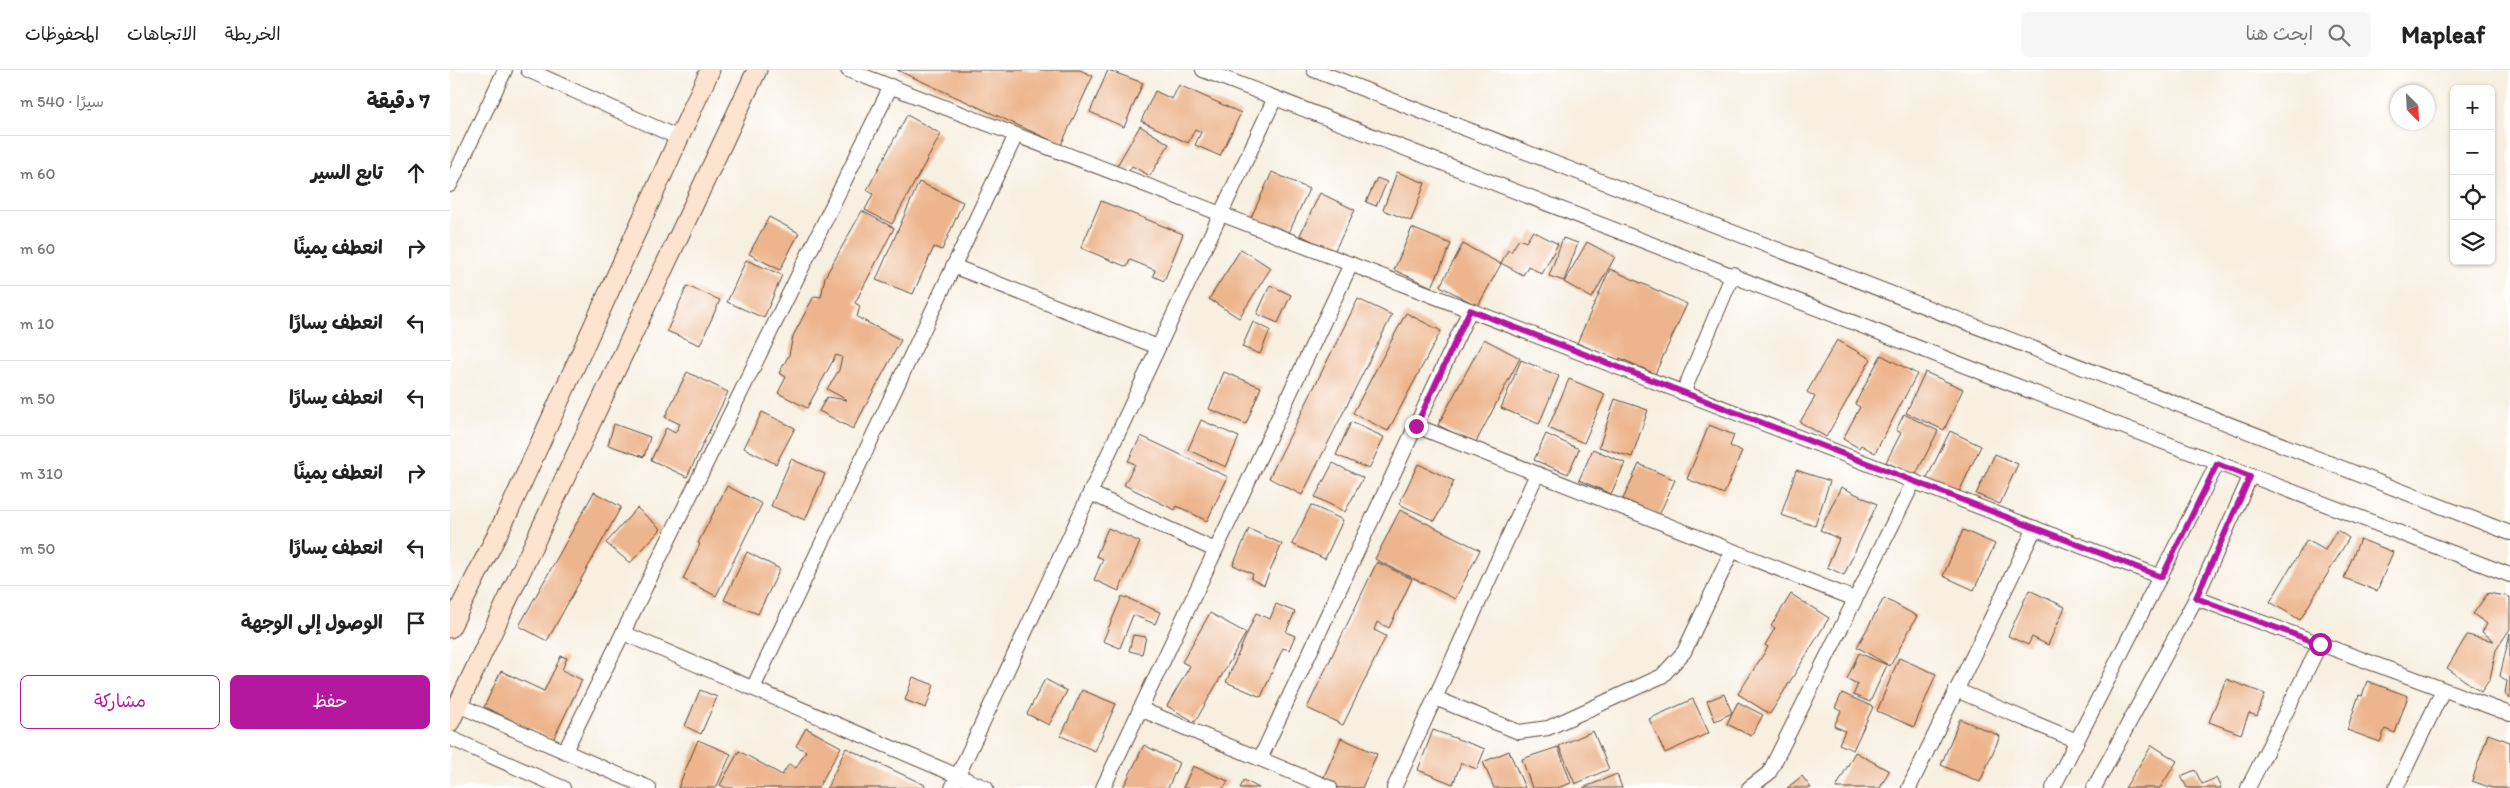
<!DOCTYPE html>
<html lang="ar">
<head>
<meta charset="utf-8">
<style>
	body { margin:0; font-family:Itim,"Playpen Sans Arabic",sans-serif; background:#f6f6f6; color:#222; direction:rtl }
	.controls { position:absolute; right:15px; top:15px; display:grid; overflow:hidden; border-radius:8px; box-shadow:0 1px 4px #0004 }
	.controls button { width:45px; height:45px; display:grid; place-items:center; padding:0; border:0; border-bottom:1px solid #e0e0e0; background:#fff; color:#222; font:25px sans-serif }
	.compass { position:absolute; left:1940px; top:15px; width:45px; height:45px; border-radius:50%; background:#fff; box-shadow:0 1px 4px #0004; rotate:156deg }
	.stop { position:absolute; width:15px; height:15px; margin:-11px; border:4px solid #b5179e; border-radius:50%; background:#fff }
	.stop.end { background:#b5179e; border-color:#fff; box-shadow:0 1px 5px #0008 }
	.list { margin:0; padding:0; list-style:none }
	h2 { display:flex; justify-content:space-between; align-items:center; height:65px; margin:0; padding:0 20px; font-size:21px }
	h2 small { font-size:16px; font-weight:400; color:#767676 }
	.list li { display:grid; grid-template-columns:32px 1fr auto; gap:15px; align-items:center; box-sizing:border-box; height:75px; padding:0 20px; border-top:1px solid #e0e0e0 }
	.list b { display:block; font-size:19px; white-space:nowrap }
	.list em { font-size:16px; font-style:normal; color:#767676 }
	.actions { display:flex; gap:10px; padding:15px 20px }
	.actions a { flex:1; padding:11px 0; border:1px solid #b5179e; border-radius:8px; text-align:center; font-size:18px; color:#b5179e }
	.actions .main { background:#b5179e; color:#fff }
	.icon { flex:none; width:28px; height:28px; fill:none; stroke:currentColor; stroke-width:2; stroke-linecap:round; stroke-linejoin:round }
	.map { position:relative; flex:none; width:2060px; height:718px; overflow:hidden; direction:ltr }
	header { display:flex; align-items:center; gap:30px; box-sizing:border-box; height:70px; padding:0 25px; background:#fff; border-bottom:1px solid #e0e0e0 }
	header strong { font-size:24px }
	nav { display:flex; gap:28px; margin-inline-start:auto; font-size:18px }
	.search { width:350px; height:45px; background:#f6f6f6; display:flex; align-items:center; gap:12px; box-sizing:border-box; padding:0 18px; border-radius:8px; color:#767676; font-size:19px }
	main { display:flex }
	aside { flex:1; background:#fff }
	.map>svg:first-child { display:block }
	.building { fill:#edb58d }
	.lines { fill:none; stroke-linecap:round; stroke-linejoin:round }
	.street-casing { stroke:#57483b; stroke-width:16 }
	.secondary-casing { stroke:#57483b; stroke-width:21 }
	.street { stroke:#fff; stroke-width:14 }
	.secondary { stroke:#fde4d1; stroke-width:19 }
	.route { stroke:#b5179e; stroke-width:6 }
</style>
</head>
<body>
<header>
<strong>Mapleaf</strong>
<div class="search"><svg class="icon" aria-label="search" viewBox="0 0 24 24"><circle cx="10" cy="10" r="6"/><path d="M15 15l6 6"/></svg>ابحث هنا</div>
<nav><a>الخريطة</a><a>الاتجاهات</a><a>المحفوظات</a></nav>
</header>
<main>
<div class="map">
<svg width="2060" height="718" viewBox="0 0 2060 718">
	<rect width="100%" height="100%" fill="#fff"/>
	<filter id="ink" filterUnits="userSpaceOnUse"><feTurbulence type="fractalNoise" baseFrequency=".02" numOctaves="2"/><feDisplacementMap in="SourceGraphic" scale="10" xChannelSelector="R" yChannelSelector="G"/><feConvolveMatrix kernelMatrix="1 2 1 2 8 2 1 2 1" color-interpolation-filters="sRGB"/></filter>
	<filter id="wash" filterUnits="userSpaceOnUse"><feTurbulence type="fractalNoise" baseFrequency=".0096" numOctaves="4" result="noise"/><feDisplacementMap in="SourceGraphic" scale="20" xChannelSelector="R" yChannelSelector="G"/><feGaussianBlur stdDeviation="1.12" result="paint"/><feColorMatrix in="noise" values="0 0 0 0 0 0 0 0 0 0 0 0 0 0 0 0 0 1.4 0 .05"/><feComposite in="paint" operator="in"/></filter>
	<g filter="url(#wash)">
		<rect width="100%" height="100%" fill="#f7efe0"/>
		<g id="blocks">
			<g class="building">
				<polygon points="447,0 630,0 643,6 611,75"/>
				<polygon points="658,0 693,13 674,57 640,42"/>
				<polygon points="729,15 791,43 770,86 745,75 751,62 745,59 738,73 691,51 705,21 722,29"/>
				<polygon points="457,45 491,64 442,154 415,140 423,124 417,120"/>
				<polygon points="690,56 719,74 700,106 682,96 676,105 665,99"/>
				<polygon points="822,102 859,119 836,169 799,152"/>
				<polygon points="947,102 975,113 961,151 933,140"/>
				<polygon points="927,108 937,112 926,136 916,132"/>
				<polygon points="469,112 513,132 492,180 484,177 463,224 426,210"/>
				<polygon points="870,123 905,140 884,182 850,165"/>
				<polygon points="651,131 733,164 714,211 703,206 705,200 680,190 677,197 631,178"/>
				<polygon points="412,141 444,158 405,233 410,236 407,247 451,270 403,359 369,341 377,327 397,330 377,319 389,300 392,287 386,285 357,338 328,323 336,307 329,303 339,285 343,266 364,226 371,227 375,207"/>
				<polygon points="319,147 349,163 330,200 299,184"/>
				<polygon points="962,158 1001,174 982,217 944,200"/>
				<polygon points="1083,161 1108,174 1092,204 1078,196 1073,205 1051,193 1058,180 1061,182 1069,169 1076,172"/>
				<polygon points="1113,168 1128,173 1114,211 1099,206"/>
				<polygon points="1137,172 1165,187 1142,228 1114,212"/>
				<polygon points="1013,174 1051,194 1028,236 990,216"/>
				<polygon points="791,179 821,198 789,248 759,229"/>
				<polygon points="296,190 332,205 314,248 277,232"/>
				<polygon points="1160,199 1237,234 1205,304 1170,288 1169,291 1127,273"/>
				<polygon points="820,215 841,225 828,253 807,244"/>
				<polygon points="237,216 270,230 250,275 217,261"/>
				<polygon points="908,229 942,245 852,425 819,408"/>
				<polygon points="956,243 991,261 938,361 903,343"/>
				<polygon points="803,252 820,260 810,284 792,277"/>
				<polygon points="1034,269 1070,288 1025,374 988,355"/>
				<polygon points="1387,270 1421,289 1376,367 1350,352 1365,327 1357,322"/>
				<polygon points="1431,285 1467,304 1425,383 1411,375 1409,378 1393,369 1410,337 1405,334"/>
				<polygon points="1071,290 1109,306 1089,354 1051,338"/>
				<polygon points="237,302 278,322 237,407 201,390 216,358 225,363 230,354 215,347"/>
				<polygon points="774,302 811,317 796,354 759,339"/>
				<polygon points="1475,302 1513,319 1494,360 1456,343"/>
				<polygon points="1119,309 1155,324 1134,373 1098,358"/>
				<polygon points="1165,329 1198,340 1182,387 1149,377"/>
				<polygon points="312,342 345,358 326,394 294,378"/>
				<polygon points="1454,344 1488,361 1465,406 1436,392 1451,363 1446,360"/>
				<polygon points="751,350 789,367 776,397 738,380"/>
				<polygon points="901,352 934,367 919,399 886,385"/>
				<polygon points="164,354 200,367 194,387 158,375"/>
				<polygon points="1259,355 1284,365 1280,376 1292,381 1274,424 1237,409"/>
				<polygon points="1500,361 1531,376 1508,424 1476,410"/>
				<polygon points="1096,364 1129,379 1118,404 1084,390"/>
				<polygon points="691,366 778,407 757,451 727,436 725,440 674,415 685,394 678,391"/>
				<polygon points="1143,379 1175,393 1161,424 1129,410"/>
				<polygon points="1545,384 1568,394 1550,434 1526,424"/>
				<polygon points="341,389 375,404 355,450 321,436"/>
				<polygon points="883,393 913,408 895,442 865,427"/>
				<polygon points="968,394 1004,411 985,451 949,434"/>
				<polygon points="1189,394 1225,410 1209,445 1173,429"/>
				<polygon points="1346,400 1380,411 1365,456 1331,445"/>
				<polygon points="277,416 312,434 266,526 233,509 250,474 248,473"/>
				<polygon points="1391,417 1427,434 1394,505 1377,497 1389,469 1370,460"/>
				<polygon points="144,422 171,437 97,571 69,556"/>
				<polygon points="861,435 893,450 875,489 842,474"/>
				<polygon points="187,438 211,459 180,493 156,473"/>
				<polygon points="950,440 1030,480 1005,529 925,489"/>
				<polygon points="658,458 690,472 669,521 644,510 653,489 646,486"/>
				<polygon points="799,459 832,474 814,515 801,509 803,504 783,495"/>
				<polygon points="1513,460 1545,474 1524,520 1493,506"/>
				<polygon points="1887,460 1899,468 1850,550 1820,532 1857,470 1875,480"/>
				<polygon points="1910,469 1943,482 1927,521 1894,508"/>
				<polygon points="297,482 330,499 308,544 274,530"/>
				<polygon points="927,492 962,509 939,558 927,552 924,560 936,566 893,655 857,638"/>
				<polygon points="1579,520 1615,537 1598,575 1582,567 1578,575 1558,566"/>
				<polygon points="2038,523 2060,527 2060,559 2046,580 2040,609 2031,622 1997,598 2017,565 2044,571 2032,562 2037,554 2023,544"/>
				<polygon points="1341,524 1379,548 1320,644 1288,624 1318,577 1315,575 1325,558 1321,556"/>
				<polygon points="672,526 710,542 705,554 683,545 670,578 653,571"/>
				<polygon points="1434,528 1467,546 1440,596 1407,577"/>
				<polygon points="826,534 845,542 836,562 845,566 839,580 833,578 811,627 776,612 806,543 820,549"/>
				<polygon points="760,543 796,563 745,652 717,636 740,596 732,592"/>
				<polygon points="2060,563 2060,628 2055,624 2057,611 2050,606"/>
				<polygon points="683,565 696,567 692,584 679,581"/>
				<polygon points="1409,583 1437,595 1420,632 1403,625 1408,614 1397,609"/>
				<polygon points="111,586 117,588 112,600 132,610 103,670 34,637 51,601 94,621"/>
				<polygon points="1449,588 1486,604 1464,657 1427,641"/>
				<polygon points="463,607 484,615 476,638 455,630"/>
				<polygon points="595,609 617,621 599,655 577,644"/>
				<polygon points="1776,609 1815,624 1807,646 1799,643 1791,664 1759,652"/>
				<polygon points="1917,611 1958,626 1945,663 1935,659 1930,672 1897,660 1909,625 1912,626"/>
				<polygon points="250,620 267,627 251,664 235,656"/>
				<polygon points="632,620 666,634 645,681 611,666"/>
				<polygon points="1392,623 1423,637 1403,680 1389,674 1395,661 1384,656 1391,641 1385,638"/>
				<polygon points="1274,624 1282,643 1288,632 1313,645 1301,666 1277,654 1282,643 1265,651 1257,631"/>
				<polygon points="1243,629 1259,663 1215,683 1199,649"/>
				<polygon points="1510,649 1550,666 1530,712 1491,695"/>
				<polygon points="356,658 391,677 368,718 276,718 270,715 289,681 332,705 339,694 346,698 356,681 346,676"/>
				<polygon points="983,660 1035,679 1027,699 1011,693 1003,714 968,700"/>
				<polygon points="1143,661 1159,699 1125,714 1109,676"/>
				<polygon points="2038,664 2060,672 2060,718 2042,718 2022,711"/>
				<polygon points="891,668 927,684 912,718 889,718 872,711"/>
				<polygon points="248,670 281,684 266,718 228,718"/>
				<polygon points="694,675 729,693 718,718 673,718"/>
				<polygon points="1702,675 1727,691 1710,718 1675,718"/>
				<polygon points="1108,677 1121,713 1107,718 1082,718 1072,689"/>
				<polygon points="396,678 475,715 474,718 377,718"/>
				<polygon points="1059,681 1075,718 1044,718 1033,692"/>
				<polygon points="1405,682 1439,701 1430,718 1386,718"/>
				<polygon points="743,696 778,711 774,718 733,718"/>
				<polygon points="1745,700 1752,714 1766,708 1771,718 1737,718 1731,706"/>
				<polygon points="1167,704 1172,718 1133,718"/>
				<polygon points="1352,706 1361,718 1337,718"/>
				<polygon points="794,710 809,718 790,718"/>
			</g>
		</g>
	</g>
	<g filter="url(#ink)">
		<use href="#blocks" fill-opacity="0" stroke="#57483b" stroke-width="1"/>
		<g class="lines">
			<g class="street-casing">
				<g id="street">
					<polyline points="78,0 229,68"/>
					<polyline points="398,0 1711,507"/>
					<path d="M 753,0 C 1189,168 1623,340 2060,505"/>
					<polyline points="864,0 2060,463"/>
					<polyline points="0,115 55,0"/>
					<polyline points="503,196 708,277"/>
					<polyline points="1233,323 1283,204"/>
					<polyline points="966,356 1405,529"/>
					<polyline points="640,423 765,480"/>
					<polyline points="1746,528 2060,644"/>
					<polyline points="173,563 536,718"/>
					<polyline points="303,618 566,65"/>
					<polyline points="1506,620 1627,671"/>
					<polyline points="985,628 1069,662 1098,658 1212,606 1234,582 1282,481"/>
					<polyline points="8,635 199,718"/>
					<polyline points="690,639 880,718"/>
					<polyline points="0,668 113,718"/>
					<polyline points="115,681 441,16"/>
					<polyline points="810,689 1020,240"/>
					<polyline points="502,718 825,28"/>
					<polyline points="653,718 901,194"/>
					<polyline points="944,718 1087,404"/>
					<polyline points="1299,718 1319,703 1464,411"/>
					<polyline points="1459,718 1585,458"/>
					<polyline points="1603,718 1767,394"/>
					<polyline points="1644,718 1746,528 1800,407"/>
					<polyline points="1798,718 1870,574"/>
					<polyline points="1946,718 1993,620"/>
				</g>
			</g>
			<g class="secondary-casing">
				<g id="secondary">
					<polyline points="0,558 60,439 260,0"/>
					<polyline points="0,652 307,0"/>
				</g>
			</g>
			<use href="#street" class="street"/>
			<use href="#secondary" class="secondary"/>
		</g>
	</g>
	<g class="lines" filter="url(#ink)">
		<polyline class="route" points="966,356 1020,240 1712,507 1767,394 1800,407 1746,528 1870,574"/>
	</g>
</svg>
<div class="controls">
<button>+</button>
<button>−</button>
<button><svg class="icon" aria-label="locate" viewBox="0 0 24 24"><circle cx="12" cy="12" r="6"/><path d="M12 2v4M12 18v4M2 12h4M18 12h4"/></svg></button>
<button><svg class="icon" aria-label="layers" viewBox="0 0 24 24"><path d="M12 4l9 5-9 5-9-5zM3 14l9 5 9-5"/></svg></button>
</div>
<svg class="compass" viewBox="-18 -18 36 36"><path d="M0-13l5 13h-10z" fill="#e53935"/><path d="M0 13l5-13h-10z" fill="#767676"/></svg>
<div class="stop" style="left:1870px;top:574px"></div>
<div class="stop end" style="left:966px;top:356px"></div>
</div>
<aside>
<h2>7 دقيقة<small>سيرًا · 540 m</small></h2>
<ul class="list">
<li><svg class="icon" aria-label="ahead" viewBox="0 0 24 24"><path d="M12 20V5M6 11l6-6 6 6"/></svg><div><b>تابع السير</b></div><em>60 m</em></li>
<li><svg class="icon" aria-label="right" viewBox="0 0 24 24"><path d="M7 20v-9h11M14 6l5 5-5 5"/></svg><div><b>انعطف يمينًا</b></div><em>60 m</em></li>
<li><svg class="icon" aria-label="left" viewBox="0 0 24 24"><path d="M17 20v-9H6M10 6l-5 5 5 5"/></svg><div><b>انعطف يسارًا</b></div><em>10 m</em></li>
<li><svg class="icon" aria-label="left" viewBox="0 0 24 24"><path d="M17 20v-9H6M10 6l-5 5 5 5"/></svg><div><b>انعطف يسارًا</b></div><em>50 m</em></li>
<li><svg class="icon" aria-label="right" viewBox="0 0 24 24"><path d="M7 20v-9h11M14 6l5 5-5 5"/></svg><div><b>انعطف يمينًا</b></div><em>310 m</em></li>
<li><svg class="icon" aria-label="left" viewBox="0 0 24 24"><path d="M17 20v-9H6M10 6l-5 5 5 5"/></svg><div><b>انعطف يسارًا</b></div><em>50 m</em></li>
<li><svg class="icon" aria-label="arrive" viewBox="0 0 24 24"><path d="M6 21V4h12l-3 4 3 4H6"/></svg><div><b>الوصول إلى الوجهة</b></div></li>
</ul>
<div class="actions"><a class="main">حفظ</a><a>مشاركة</a></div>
</aside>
</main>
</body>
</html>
